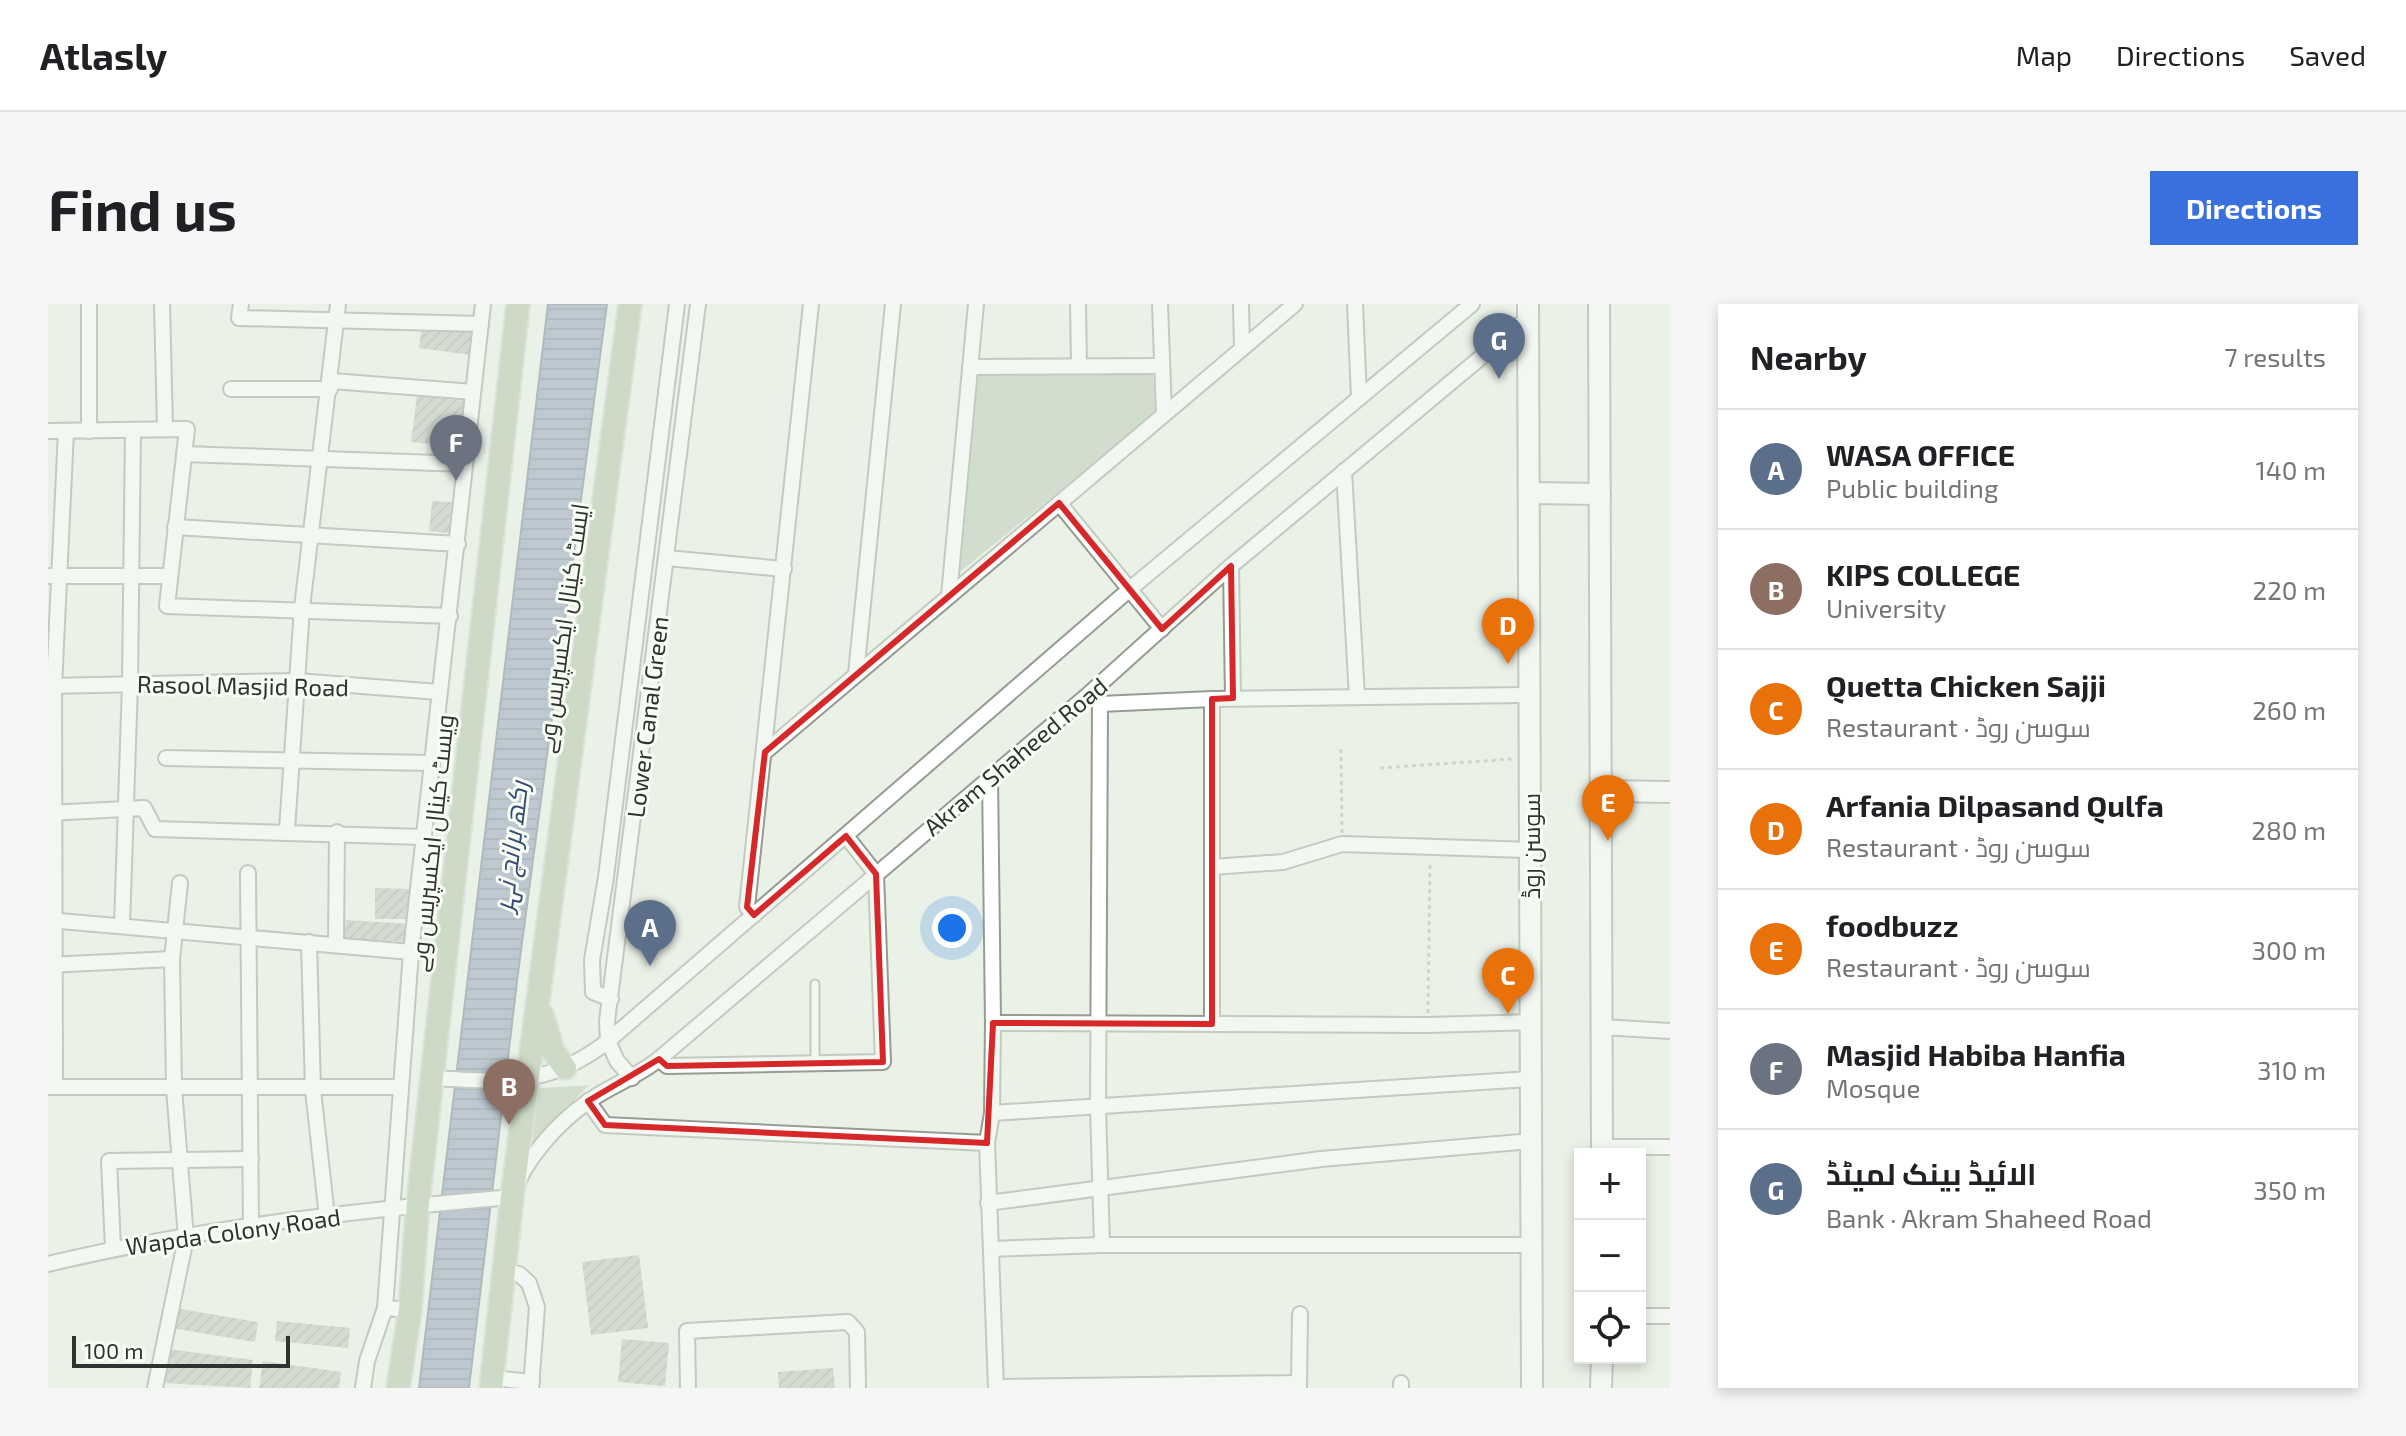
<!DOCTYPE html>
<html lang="en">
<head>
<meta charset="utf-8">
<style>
	body { margin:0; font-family:"Exo 2",Cairo,sans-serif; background:#f6f6f6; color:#202124 }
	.controls { position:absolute; right:24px; bottom:24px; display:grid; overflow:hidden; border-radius:0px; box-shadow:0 4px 12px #0003 }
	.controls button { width:72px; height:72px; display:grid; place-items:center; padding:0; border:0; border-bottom:2px solid #e0e0e0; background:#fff; color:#202124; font:40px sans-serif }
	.scale { position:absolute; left:24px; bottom:20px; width:218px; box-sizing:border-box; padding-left:8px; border:4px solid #30332f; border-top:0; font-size:22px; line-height:28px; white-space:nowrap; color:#30332f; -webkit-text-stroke:6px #f8fef4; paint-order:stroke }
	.you { position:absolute; left:904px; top:624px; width:28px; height:28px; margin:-20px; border:6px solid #fff; border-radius:50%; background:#1a73e8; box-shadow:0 0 0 12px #1a73e833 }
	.badge { display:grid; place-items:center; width:52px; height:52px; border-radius:50%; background:#3a6fde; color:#fff; font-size:26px; font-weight:700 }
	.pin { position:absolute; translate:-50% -66px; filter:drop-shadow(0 2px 4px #0008) }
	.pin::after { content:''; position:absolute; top:42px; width:28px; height:24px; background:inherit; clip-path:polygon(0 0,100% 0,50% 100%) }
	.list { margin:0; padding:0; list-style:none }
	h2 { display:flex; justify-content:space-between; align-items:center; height:104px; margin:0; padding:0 32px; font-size:34px }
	h2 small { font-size:26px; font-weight:400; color:#757577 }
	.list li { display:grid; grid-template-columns:52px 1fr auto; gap:24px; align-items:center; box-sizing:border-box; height:120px; padding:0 32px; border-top:2px solid #e0e0e0 }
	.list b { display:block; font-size:30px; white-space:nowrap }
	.list p { margin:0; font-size:26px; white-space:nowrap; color:#757577 }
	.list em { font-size:26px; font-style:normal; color:#757577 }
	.icon { flex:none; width:44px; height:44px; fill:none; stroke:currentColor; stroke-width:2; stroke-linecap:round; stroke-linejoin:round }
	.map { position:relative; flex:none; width:1622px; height:1084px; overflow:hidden; border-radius:0px }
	header { display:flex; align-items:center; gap:48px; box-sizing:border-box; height:112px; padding:0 40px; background:#fff; border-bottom:2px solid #e0e0e0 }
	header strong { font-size:38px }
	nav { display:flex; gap:44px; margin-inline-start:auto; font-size:28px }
	.intro { display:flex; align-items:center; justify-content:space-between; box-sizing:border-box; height:192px; padding:0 48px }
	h1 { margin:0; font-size:56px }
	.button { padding:20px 36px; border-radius:0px; background:#3a6fde; color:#fff; font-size:28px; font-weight:700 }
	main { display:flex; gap:48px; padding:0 48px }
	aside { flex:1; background:#fff; border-radius:0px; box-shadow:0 4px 12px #0003 }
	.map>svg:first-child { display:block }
	.green { fill:#b6c8ad }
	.water { fill:url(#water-rules); stroke:#6d798b; stroke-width:2 }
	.building { fill:url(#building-hatch) }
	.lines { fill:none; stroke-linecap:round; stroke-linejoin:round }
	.lane-casing { stroke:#969c93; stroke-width:11 }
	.street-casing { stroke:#969c93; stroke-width:18 }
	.secondary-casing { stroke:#969c93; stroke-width:24 }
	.primary-casing { stroke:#cdcecd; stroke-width:26 }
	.path { stroke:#b1b6ae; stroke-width:3; stroke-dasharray:4 4; stroke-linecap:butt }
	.lane { stroke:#fff; stroke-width:7 }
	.street { stroke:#fff; stroke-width:14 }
	.secondary { stroke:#fff; stroke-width:20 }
	.primary { stroke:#aac29d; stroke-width:22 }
	.marked { fill:none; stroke:#d62828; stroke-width:6; stroke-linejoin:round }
	.labels { text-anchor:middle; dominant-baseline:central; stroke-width:6; stroke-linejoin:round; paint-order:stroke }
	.street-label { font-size:24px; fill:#30332f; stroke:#f8fef4 }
	.water-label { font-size:26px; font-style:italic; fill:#354b75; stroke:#f8fef4 }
</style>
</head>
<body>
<header>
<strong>Atlasly</strong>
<nav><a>Map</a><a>Directions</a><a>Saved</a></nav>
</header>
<div class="intro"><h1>Find us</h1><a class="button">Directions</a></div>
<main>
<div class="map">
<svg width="1622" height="1084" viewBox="0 0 1622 1084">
	<defs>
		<pattern id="water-rules" width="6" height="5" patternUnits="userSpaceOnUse" patternTransform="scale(2)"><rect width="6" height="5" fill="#8797b3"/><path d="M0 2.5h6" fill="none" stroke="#6f7c92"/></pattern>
		<pattern id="building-hatch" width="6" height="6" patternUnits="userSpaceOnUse" patternTransform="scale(2)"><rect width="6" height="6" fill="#bac0b7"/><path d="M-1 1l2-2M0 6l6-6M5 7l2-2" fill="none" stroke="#a0a59e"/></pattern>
	</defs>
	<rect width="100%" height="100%" fill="#eaf1e7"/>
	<g class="green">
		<polygon points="1104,65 1109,108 907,272 927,68"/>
		<polygon points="541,781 478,847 482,785"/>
	</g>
	<polygon class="water" points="500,0 559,0 470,669 421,1084 371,1084"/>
	<g class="building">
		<polygon points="374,21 426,27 423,51 371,44"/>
		<polygon points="369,92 416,97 410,143 363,138"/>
		<polygon points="384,197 404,198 401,229 381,227"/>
		<polygon points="327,584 362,585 362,615 327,615"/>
		<polygon points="298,616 361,620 359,638 296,634"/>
		<polygon points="591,951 600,1024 543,1031 534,958"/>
		<polygon points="127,1004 210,1018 207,1038 123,1024"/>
		<polygon points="229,1017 302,1024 300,1044 227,1037"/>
		<polygon points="574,1035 621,1039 617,1082 570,1078"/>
		<polygon points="120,1045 205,1056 202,1084 116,1079"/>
		<polygon points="215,1057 293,1068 291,1084 211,1084"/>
		<polygon points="785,1064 787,1084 731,1084 730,1068"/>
	</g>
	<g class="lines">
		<g class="lane-casing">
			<polyline id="lane" points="767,680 767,760"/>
		</g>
		<g class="street-casing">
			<g id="street">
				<polyline points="41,0 41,127"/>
				<polyline points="114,0 117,124"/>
				<polyline points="193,0 191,14 433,20"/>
				<polyline points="1030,0 1031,62"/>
				<polyline points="1112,0 1116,110"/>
				<polyline points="1193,0 1194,44"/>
				<polyline points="1307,0 1311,94"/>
				<polyline points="922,63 1112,62"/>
				<polyline points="284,77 425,88"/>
				<polyline points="183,85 282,85"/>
				<polyline points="0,127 139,125 119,302 402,312"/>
				<polyline points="136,150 417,160"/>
				<polyline points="1296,167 1309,393"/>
				<polyline points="1011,199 1114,325"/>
				<polyline points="127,223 410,240"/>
				<polyline points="619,254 736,265"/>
				<polyline points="1183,262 1185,394"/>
				<polyline points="0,272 122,272"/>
				<polyline points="901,292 928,0"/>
				<polyline points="808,370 845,0"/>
				<polyline points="0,382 249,377 391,388"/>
				<polyline points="1046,393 1052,400 1164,395 1482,391"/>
				<polyline points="1052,400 1050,803 1054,941"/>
				<polyline points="717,448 1247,0"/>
				<polyline points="118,454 382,459"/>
				<polyline points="942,472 945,719 944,809 939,839 948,1084"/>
				<polyline points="0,509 96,504 107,525 375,533"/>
				<polyline points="239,526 254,304 290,0"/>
				<polyline points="1164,563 1235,558 1294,540 1482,546"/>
				<polyline points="200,569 203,924"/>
				<polyline points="706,611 699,603 763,0"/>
				<polyline points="0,616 363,648"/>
				<polyline points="74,622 82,379 85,126"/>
				<polyline points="261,638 265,786 279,913"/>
				<polyline points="288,640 289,528"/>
				<polyline points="0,661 124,655"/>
				<polyline points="563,695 545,688 544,656 558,573 629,0"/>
				<polyline points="945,719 1380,721 1483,718"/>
				<polyline points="1164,720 1164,395"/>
				<polyline points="1553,723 1622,727"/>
				<polyline points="611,755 619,762 835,758 828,570 798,532"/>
				<path d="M 385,774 C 455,778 502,783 560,737 L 559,717 L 650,0"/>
				<polyline points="584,774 569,757 560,737 1082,285 1424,0"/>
				<polyline points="0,783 350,783"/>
				<polyline points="7,783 6,383 18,127"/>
				<polyline points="540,797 557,821 939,839"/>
				<polyline points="944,809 1483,775"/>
				<polyline points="1554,843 1622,843"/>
				<polyline points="940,899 1273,855 1483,837"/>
				<polyline points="65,944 61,857 203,855"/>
				<polyline points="943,945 1054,941 1485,941"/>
				<path d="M 0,960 C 151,924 309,906 464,893 C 476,856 509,819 541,797 C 563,781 589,773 611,755 L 1042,389 L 1183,262 L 1480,14"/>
				<polyline points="454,967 471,970 481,979 489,1003 483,1084"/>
				<polyline points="337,1004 363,648 435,0"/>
				<polyline points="1592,1012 1622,1012"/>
				<polyline points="444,1074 484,1078"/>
				<polyline points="1251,1079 1252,1010"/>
				<polyline points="948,1083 1251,1079 1251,1084"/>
				<polyline points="107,1084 138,934 126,784 124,655 132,579"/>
				<polyline points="315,1084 319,1057 337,1004 362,1006"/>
				<polyline points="640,1084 639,1027 800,1018 809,1028 810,1084"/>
				<polyline points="1353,1084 1353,1079"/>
			</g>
		</g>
		<g class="secondary-casing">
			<g id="secondary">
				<polyline points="1480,0 1484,1084"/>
				<polyline points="1551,0 1554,850"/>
				<polyline points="1481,189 1552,190"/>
				<polyline points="1552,487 1622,488"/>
				<polyline points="1553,1084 1554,1054"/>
			</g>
		</g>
		<g class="primary-casing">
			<g id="primary">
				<polyline points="494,711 505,747 517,764"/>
				<polyline points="350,1084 362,1006 370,899 470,0"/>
				<polyline points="443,1084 464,893 582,0"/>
			</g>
		</g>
		<g class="path">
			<polyline points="1293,445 1294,529"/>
			<polyline points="1332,464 1464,455"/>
			<polyline points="1380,709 1382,557"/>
		</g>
		<use href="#lane" class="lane"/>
		<use href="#street" class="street"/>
		<use href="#secondary" class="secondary"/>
		<use href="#primary" class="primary"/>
	</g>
	<path d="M0 0H1622V1084H0ZM 1011,199 L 1114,325 L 1183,262 L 1185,394 L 1164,395 L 1164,720 L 945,719 L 939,839 L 557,821 L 540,797 L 611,755 L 619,762 L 835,758 L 828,570 L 798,532 L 706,611 L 699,603 L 717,448 Z" fill="#eaf1e7" fill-opacity=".55" fill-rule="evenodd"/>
	<path class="marked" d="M 1011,199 L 1114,325 L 1183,262 L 1185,394 L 1164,395 L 1164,720 L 945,719 L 939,839 L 557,821 L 540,797 L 611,755 L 619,762 L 835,758 L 828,570 L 798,532 L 706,611 L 699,603 L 717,448 Z"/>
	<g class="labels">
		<g class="street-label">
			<text transform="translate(514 324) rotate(-82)">ایسٹ کینال ایکسپریس وے</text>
			<text transform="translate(195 381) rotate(1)">Rasool Masjid Road</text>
			<text transform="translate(599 413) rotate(-83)">Lower Canal Green</text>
			<text transform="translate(967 452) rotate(-40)">Akram Shaheed Road</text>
			<text transform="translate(383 539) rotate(-84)">ویسٹ کینال ایکسپریس وے</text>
			<text transform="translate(1482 542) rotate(-90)">سوسن روڈ</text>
			<text transform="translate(185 927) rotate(-8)">Wapda Colony Road</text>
		</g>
		<g class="water-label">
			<text transform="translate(462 542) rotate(-83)">رکھ برانچ نہر</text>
		</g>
	</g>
</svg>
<div class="controls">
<button>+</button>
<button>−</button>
<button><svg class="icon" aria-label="locate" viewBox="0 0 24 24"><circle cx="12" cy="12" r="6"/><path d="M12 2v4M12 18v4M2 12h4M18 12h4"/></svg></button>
</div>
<div class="scale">100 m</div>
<div class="you"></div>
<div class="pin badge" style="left:602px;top:662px;background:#5c6f8a">A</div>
<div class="pin badge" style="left:461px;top:821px;background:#8d6e63">B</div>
<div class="pin badge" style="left:1460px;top:710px;background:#e8710a">C</div>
<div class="pin badge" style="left:1460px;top:360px;background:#e8710a">D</div>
<div class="pin badge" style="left:1560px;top:537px;background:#e8710a">E</div>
<div class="pin badge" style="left:408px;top:177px;background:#6b7280">F</div>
<div class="pin badge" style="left:1451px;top:75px;background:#5c6f8a">G</div>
</div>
<aside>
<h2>Nearby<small>7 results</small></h2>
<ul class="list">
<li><span class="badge" style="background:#5c6f8a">A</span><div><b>WASA OFFICE</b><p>Public building</p></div><em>140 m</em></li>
<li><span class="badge" style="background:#8d6e63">B</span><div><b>KIPS COLLEGE</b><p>University</p></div><em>220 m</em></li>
<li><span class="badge" style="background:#e8710a">C</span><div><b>Quetta Chicken Sajji</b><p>Restaurant · سوسن روڈ</p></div><em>260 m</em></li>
<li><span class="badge" style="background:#e8710a">D</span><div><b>Arfania Dilpasand Qulfa</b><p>Restaurant · سوسن روڈ</p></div><em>280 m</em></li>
<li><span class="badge" style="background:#e8710a">E</span><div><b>foodbuzz</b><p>Restaurant · سوسن روڈ</p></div><em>300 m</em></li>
<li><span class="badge" style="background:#6b7280">F</span><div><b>Masjid Habiba Hanfia</b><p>Mosque</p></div><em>310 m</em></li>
<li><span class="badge" style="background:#5c6f8a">G</span><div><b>الائیڈ بینک لمیٹڈ</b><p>Bank · Akram Shaheed Road</p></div><em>350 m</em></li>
</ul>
</aside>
</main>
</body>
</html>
